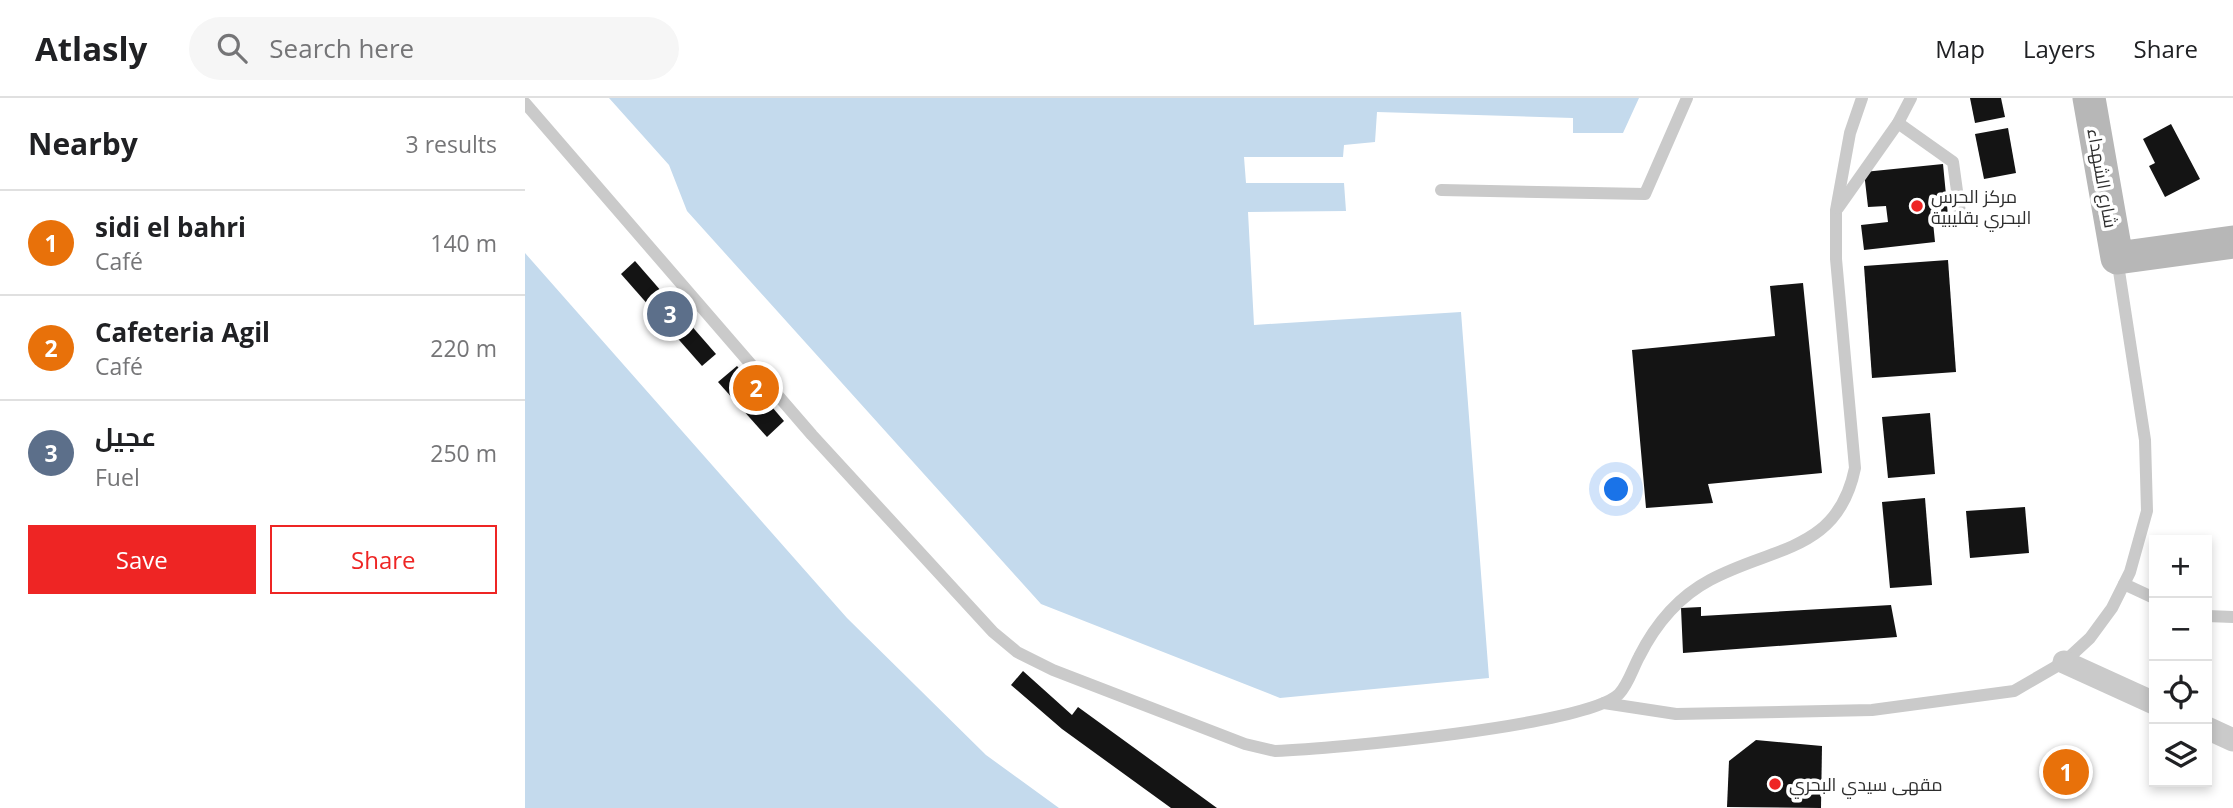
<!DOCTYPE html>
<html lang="en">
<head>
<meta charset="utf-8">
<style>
	body { margin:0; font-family:"Open Sans",Cairo,sans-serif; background:#f6f6f6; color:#202124 }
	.controls { position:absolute; right:21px; bottom:21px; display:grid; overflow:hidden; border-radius:0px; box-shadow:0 4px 10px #0003 }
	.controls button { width:63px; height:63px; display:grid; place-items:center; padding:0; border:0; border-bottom:2px solid #e0e0e0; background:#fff; color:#202124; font:35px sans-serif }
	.you { position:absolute; left:1092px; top:392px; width:24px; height:24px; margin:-18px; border:5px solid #fff; border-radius:50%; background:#1a73e8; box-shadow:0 0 0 10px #1a73e833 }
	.badge { display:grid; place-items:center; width:46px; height:46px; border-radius:50%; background:#ee2524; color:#fff; font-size:23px; font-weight:700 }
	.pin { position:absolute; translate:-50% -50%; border:4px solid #fff; box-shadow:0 2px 7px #0006 }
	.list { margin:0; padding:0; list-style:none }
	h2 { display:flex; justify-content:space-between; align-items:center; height:91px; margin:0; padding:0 28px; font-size:30px }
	h2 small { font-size:23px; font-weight:400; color:#757577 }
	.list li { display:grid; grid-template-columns:46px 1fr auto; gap:21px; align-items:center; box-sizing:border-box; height:105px; padding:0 28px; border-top:2px solid #e0e0e0 }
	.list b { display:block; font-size:26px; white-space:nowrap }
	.list p { margin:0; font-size:23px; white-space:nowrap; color:#757577 }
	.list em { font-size:23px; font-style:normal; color:#757577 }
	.actions { display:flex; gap:14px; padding:21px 28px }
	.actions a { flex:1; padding:16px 0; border:2px solid #ee2524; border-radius:0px; text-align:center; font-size:24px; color:#ee2524 }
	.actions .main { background:#ee2524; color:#fff }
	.icon { flex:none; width:38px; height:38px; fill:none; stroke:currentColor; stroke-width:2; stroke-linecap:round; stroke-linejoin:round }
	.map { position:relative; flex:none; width:1708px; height:710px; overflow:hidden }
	header { display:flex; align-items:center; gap:42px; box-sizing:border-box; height:98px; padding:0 35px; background:#fff; border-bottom:2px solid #e0e0e0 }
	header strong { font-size:33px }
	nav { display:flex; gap:38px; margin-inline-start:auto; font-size:24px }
	.search { width:490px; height:63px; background:#f6f6f6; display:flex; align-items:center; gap:18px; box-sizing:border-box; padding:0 24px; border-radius:38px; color:#757577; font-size:26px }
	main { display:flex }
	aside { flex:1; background:#fff }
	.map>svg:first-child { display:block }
	.water { fill:#c4daed }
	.building { fill:#141414 }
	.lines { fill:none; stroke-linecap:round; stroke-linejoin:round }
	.lane { stroke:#cacaca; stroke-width:12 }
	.street { stroke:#cacaca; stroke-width:23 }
	.secondary { stroke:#b7b7b7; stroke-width:33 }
	.poi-dot { fill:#ee2524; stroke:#fff; stroke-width:2.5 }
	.labels { text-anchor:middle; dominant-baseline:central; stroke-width:7; stroke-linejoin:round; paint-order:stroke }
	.street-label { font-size:18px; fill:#2d2d2d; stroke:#fff }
	.poi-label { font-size:18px; fill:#2d2d2d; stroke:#fff; text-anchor:start }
</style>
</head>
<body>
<header>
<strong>Atlasly</strong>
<div class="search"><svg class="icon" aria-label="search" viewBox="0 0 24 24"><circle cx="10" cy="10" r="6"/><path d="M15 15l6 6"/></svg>Search here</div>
<nav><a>Map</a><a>Layers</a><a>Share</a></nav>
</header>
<main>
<aside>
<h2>Nearby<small>3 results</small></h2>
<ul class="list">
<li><span class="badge" style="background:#e8710a">1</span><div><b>sidi el bahri</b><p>Café</p></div><em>140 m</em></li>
<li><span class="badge" style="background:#e8710a">2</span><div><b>Cafeteria Agil</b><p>Café</p></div><em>220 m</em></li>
<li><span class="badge" style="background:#5c6f8a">3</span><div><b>عجيل</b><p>Fuel</p></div><em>250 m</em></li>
</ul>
<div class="actions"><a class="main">Save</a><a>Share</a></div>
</aside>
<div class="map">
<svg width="1708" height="710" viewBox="0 0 1708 710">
	<rect width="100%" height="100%" fill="#fff"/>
	<g class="water">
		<polygon points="84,0 1114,0 1098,35 1048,35 1048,20 852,14 850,44 819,47 818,59 719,59 721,85 819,85 821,113 723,114 729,227 936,214 964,580 755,600 516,506 162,113 144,67"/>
		<polygon points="0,155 322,520 461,657 534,710 0,710"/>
	</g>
	<g class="building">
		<polygon points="1445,0 1476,0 1480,19 1450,25"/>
		<polygon points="1646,26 1675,81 1640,99 1624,68 1630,65 1618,41"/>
		<polygon points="1483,30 1491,75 1459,81 1450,36"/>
		<polygon points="1418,66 1424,128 1408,124 1410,144 1339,152 1336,127 1363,124 1361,108 1343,109 1339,74"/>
		<polygon points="1423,162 1431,274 1347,280 1339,168"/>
		<polygon points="110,163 191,256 177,268 96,176"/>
		<polygon points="1278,185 1297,375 1183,386 1188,405 1121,410 1107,252 1250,238 1245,188"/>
		<polygon points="212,268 259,323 242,339 193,284"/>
		<polygon points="1405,315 1410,376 1363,380 1357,319"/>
		<polygon points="1400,400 1407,487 1365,490 1357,404"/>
		<polygon points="1500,409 1504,455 1445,460 1441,413"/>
		<polygon points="1366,507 1372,539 1158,555 1156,510 1176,509 1176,518"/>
		<polygon points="498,573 547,617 553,609 692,710 646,710 537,631 486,587"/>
		<polygon points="1231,642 1297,648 1296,710 1202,709 1204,663"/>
	</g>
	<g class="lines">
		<g class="lane">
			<path d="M 0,5 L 287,337 L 468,534 L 492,554 L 528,572 L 720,646 L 750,653 C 806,651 1061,628 1094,596 C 1103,587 1108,570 1114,559 C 1130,527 1153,499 1185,482 C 1248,448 1313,454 1330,370 L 1311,161 L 1311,112 L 1325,35 L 1337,0"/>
			<polyline points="1373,25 1428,64 1436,122"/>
			<polyline points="916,92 1120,96 1162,0"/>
			<polyline points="1313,110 1373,25 1386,0"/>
			<polyline points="1599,486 1629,500"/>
			<polyline points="1682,518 1708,519"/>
			<polyline points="1079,605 1151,616 1347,612 1489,593 1539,564 1565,540 1587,510 1605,474 1622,413 1620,342 1592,160"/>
		</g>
		<g class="street">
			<polyline points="1539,564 1629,605"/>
			<polyline points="1682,630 1708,642"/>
		</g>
		<polyline class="secondary" points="1564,0 1592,160 1708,144"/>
	</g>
	<g class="poi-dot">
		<circle cx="1392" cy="108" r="7"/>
		<circle cx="1250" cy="686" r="7"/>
	</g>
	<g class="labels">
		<g class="street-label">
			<text transform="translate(1578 80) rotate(80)">شارع الشهداء</text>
		</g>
		<g class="poi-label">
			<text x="1406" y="98">مركز الحرس<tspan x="1406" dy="21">البحري بقليبية</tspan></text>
			<text x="1264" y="686">مقهى سيدي البحري</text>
		</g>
	</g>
</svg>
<div class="controls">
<button>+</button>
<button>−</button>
<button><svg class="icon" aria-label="locate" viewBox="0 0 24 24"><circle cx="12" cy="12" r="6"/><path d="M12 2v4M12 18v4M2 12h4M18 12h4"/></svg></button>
<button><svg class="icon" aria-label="layers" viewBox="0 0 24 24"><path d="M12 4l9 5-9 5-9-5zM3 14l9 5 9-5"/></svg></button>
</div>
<div class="you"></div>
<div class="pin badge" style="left:1541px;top:674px;background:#e8710a">1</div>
<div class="pin badge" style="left:231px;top:290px;background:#e8710a">2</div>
<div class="pin badge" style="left:145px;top:216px;background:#5c6f8a">3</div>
</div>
</main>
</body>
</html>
